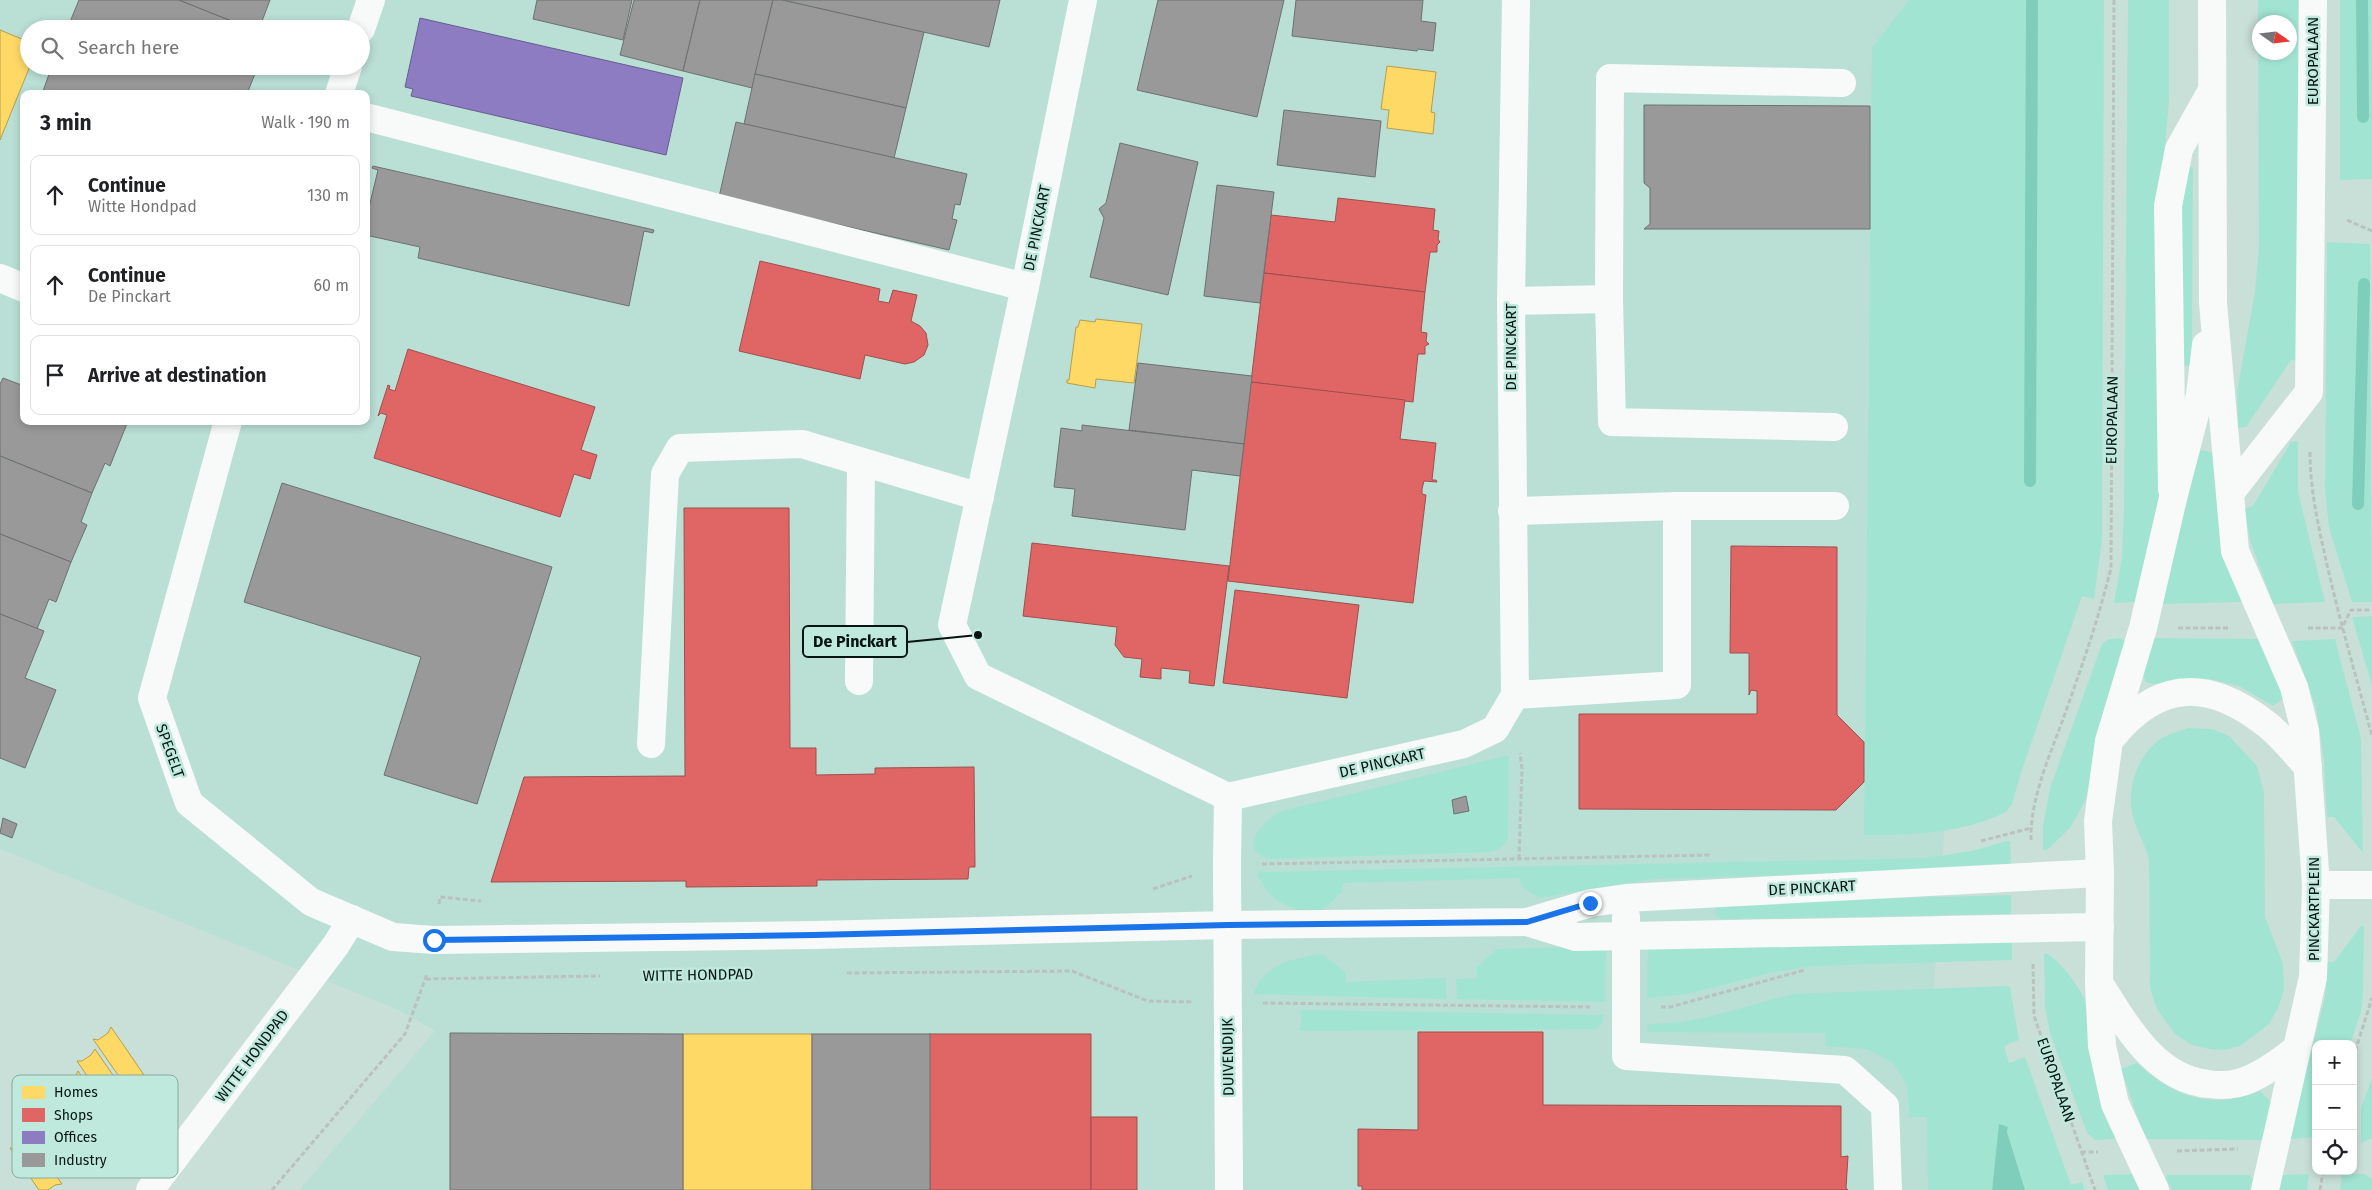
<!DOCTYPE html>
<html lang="en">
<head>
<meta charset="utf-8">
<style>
	body { margin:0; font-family:"Fira Sans",sans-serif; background:#f2f2f2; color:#202124 }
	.controls { position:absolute; right:15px; bottom:15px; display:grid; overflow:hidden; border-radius:10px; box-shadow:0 2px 8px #0003 }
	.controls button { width:45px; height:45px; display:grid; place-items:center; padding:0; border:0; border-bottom:1px solid #e0e0e0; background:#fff; color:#202124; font:25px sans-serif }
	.compass { position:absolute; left:2252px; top:15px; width:45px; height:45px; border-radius:50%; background:#fff; box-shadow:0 2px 8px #0003; rotate:104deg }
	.stop { position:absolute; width:15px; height:15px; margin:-11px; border:4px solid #1a73e8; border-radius:50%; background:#fff }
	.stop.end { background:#1a73e8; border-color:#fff; box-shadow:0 1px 5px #0008 }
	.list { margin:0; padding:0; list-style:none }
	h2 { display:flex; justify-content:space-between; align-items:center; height:65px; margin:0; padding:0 20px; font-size:21px }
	h2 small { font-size:16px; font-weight:400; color:#757577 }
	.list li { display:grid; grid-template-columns:32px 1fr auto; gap:15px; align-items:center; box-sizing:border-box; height:80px; margin:0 10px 10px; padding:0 10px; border:1px solid #e0e0e0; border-radius:10px }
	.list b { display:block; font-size:19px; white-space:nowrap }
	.list p { margin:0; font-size:16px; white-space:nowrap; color:#757577 }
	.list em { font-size:16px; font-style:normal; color:#757577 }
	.icon { flex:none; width:28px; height:28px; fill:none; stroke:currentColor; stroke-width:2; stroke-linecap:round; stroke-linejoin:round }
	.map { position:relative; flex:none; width:2372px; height:1190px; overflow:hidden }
	.search { position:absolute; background:#fff; box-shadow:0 2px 8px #0003; left:20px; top:20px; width:350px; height:55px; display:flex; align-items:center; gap:12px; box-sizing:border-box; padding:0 18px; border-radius:28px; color:#757577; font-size:19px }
	.panel { position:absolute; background:#fff; box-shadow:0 2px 8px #0003; left:20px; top:90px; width:350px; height:335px; border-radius:10px }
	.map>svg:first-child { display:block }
	.built { fill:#badfd5; fill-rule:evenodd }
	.green { fill:#a2e4d2; fill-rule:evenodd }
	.water { fill:#7ecebb }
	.homes { fill:#ffd966; stroke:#b49e4d }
	.shops { fill:#e06666; stroke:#9f4e4d }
	.offices { fill:#8e7cc3; stroke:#655d8e }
	.industry { fill:#999; stroke:#6d7170 }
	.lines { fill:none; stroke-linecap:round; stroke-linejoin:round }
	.stream { stroke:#7ecebb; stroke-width:12 }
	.path { stroke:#bac2bf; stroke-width:3; stroke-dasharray:5 2.5; stroke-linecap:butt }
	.minor { stroke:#f7faf9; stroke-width:28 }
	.major { stroke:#f7faf9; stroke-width:28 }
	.route { stroke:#1a73e8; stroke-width:6 }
	.labels { text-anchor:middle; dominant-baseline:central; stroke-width:5; stroke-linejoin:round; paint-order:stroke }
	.street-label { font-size:15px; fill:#061512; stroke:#c0e9dd }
	.key { fill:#c0e9dd; stroke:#88a9a0; stroke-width:1 }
	.key-label { font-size:14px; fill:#061512 }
	.leader { fill:none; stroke:#061512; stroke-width:2 }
	.callout-dot { fill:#061512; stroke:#c0e9dd; stroke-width:2 }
	.callout { fill:#c0e9dd; stroke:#061512; stroke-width:2 }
	.callout-label { font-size:16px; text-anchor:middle; font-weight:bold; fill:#061512 }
</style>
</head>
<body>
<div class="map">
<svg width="2372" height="1190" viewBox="0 0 2372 1190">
	<rect width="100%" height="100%" fill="#c9e0d9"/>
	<path class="built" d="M 0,0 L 1999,0 L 1931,1034 L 1943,1190 L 299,1190 L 435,1031 L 399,1010 L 0,849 ZM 29,29 L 361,29 L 361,66 L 29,66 ZM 24,94 L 366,94 L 366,421 L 24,421 Z"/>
	<g class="green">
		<path d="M 1909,0 L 2104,0 L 2102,539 L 2094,599 L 2082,596 L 2021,773 L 2012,804 L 2006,812 C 1961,834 1913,835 1864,835 L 1872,48 Z"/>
		<polygon points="2128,0 2169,0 2169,100 2158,227 2159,494 2157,515 2136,602 2114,603 2122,558 2124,507"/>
		<path d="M 2258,0 L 2298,0 L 2298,361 L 2291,360 L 2246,427 L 2238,428 L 2237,391 L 2255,292 L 2259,247 ZM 2260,22 L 2290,22 L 2290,52 L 2260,52 Z"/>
		<polygon points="2340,0 2372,0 2372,179 2340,180"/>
		<polygon points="2193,167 2192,366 2180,366 2181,208 2184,168"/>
		<polygon points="2327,242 2370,244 2372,602 2352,602 2329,528 2325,489"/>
		<polygon points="2298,441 2298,492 2325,602 2273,604 2250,540 2244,509 2253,506 2291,442"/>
		<polygon points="2200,450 2215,453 2244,602 2161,604"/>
		<polygon points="2372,616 2372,686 2352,617"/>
		<polygon points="2152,638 2261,639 2284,698 2273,706 2239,686 2209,679 2153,684 2146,682 2143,675"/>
		<polygon points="2109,639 2121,638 2125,641 2085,801 2070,828 2047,850 2043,850 2043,826 2050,788 2102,644"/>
		<polygon points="2335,639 2361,739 2363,853 2334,817 2327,817 2324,760 2316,708 2292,641"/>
		<path d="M 2188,728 L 2212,729 L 2229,736 L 2257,766 L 2264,793 L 2265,917 L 2283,964 L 2284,989 L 2279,1006 L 2269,1024 L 2240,1046 L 2224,1050 L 2209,1049 L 2192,1045 L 2175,1034 L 2157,1009 L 2150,988 L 2149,860 C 2145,844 2136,830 2132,813 C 2127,786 2138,754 2162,738 C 2169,734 2180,731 2188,728 Z"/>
		<path d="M 1509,755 L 1508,837 C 1504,847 1500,849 1490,852 L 1270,859 C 1234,850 1265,817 1285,810 Z"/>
		<path d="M 2006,841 L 2010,841 L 2011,864 L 1972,869 L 1653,879 L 1539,898 L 1521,886 L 1520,878 L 1343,883 L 1342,892 C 1335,896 1330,907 1322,910 C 1306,916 1278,904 1268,892 C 1264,886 1261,880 1257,875 L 1259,872 L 1928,858 L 1976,850 Z"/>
		<polygon points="2011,895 2011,914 1722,919 1716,916 1715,908 1720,903"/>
		<polygon points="2361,926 2364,926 2363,994 2361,1012 2350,1044 2316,1044 2316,1137 2291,1139 2290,1135 2323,1005 2326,992 2326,962 2334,962"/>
		<polygon points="2012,941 2012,960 1812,966 1769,973 1687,994 1647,998 1648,945"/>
		<polygon points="1606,946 1605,1002 1457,999 1456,979 1477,978 1476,968 1497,949"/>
		<path d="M 1323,954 L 1345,972 L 1346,982 L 1446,978 L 1446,999 L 1254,994 C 1262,964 1297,957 1323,954 Z"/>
		<path d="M 2044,954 L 2048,954 C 2064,966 2074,980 2084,998 L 2116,1136 L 2114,1139 L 2095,1140 L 2087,1133 L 2050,1033 L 2045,1007 Z"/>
		<polygon points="2004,986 2010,987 2019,1040 2004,1046 2009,1063 2025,1057 2071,1185 2082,1182 2085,1190 2025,1190 2007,1132 2008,1127 1999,1125 1992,1190 1928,1190 1927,1117 1909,1117 1907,1085 1892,1062 1867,1049 1825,1046 1825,1033 1648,1032 1647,1024 1675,1023 1708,1017 1793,994"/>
		<polygon points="1301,1010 1604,1015 1602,1023 1597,1029 1300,1031"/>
		<path d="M 2137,1063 C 2175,1098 2211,1110 2260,1091 L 2272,1103 L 2263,1138 L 2262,1140 L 2145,1139 L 2121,1069 Z"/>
		<polygon points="2372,1078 2372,1138 2361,1143 2361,1107"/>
		<polygon points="2135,1174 2143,1190 2108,1190 2103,1175"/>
		<polygon points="2309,1174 2307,1190 2276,1190 2281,1175"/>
		<polygon points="2342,1174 2364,1174 2372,1179 2372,1190 2340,1190"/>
		<polygon points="2167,1175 2250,1175 2253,1179 2250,1190 2172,1190 2166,1179"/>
	</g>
	<polygon class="water" points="1999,1124 2008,1127 2007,1132 2025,1190 1992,1190"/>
	<g class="homes">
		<polygon points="0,30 29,42 30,66 0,140"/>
		<polygon points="1387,66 1436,72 1431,112 1435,113 1433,134 1387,128 1389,110 1381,109"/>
		<polygon points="1096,319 1142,324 1134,383 1096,379 1095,388 1067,383 1067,380 1069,380 1076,327 1078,327 1080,320 1095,322"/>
		<polygon points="111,1027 144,1075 137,1076 128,1083 127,1088 93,1039 98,1040 108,1033"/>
		<rect x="683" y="1034" width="129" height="156"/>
		<polygon points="95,1049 128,1097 121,1098 112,1105 110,1110 77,1061 82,1061 91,1055"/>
		<polygon points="78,1071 111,1119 105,1120 95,1126 93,1131 60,1083 65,1083 75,1077"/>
		<polygon points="28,1136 32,1141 62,1184 55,1185 48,1190 39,1190 10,1148 16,1149 25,1142"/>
	</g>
	<g class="shops">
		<polygon points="1338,198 1435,209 1433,230 1439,231 1438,239 1440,242 1437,245 1437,252 1430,252 1425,292 1264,273 1271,215 1335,222"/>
		<polygon points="760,261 880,289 878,301 889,303 893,290 917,295 911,321 920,326 926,333 928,345 924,355 914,362 905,364 865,355 860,379 739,351"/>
		<polygon points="1264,273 1425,292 1421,332 1427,333 1426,341 1429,344 1425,346 1425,354 1418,354 1413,402 1251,382"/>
		<polygon points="408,349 595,407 581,450 597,455 590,479 574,474 560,517 374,458 387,415 381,413 378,416 388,385 390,386 389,389 395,391"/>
		<polygon points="1251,382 1405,400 1400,439 1436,443 1432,480 1436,480 1437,482 1424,481 1422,489 1422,494 1426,495 1413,603 1228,581"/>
		<polygon points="684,508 789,508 790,748 816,748 816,775 875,774 875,768 974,767 975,867 969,867 968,879 817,880 817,886 686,887 686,881 491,882 524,777 685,776"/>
		<polygon points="1032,543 1229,566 1214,686 1189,683 1190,671 1161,668 1161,679 1140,677 1142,659 1124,657 1115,645 1117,627 1023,616"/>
		<polygon points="1731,546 1837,547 1837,715 1864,742 1864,782 1836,810 1579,809 1579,714 1757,714 1757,691 1751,690 1749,695 1749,653 1730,653"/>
		<polygon points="1235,590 1359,605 1347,698 1223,683"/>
		<polygon points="1418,1032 1543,1032 1543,1105 1841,1106 1841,1157 1848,1156 1846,1188 1848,1190 1362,1190 1362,1186 1358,1186 1358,1129 1418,1130"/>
		<polygon points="929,1034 1091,1034 1091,1190 930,1190"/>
		<rect x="1091" y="1117" width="46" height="73"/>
	</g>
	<polygon class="offices" points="420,18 683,78 666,155 411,96 413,89 405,87"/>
	<g class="industry">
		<polygon points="79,0 179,0 252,29 67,29"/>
		<polygon points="179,0 270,0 259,29 252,29"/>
		<polygon points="537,0 632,0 623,40 533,19"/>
		<polygon points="634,0 700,0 683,71 620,55"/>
		<polygon points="700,0 773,0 752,88 683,71"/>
		<polygon points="773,0 783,0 924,32 906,108 755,74"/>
		<polygon points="783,0 1000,0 989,47"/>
		<polygon points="1158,0 1284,0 1257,117 1137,90"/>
		<polygon points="1296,0 1423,0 1421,21 1436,23 1433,51 1418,49 1417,51 1292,36"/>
		<polygon points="52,66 258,66 247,94 42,94"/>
		<polygon points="755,74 906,108 894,158 744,124"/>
		<polygon points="1644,105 1870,106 1870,229 1644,229 1650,224 1650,188 1644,183"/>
		<polygon points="1284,110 1381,121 1375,177 1277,165"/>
		<polygon points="736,122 967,174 960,205 955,204 952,219 957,220 949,250 719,197"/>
		<polygon points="1120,143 1198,162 1168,295 1090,277 1104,218 1099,209 1106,203"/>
		<polygon points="373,166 654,230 653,233 644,231 629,306 418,258 420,247 370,236 366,229 366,220 378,170 372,168"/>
		<polygon points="1217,185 1274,192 1260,303 1204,296"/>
		<polygon points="1138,363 1252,376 1244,444 1129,430"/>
		<polygon points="3,378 24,386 24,421 128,421 110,466 105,463 92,493 0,456 0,384"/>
		<polygon points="1082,425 1244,444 1240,476 1192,470 1185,530 1072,516 1075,489 1054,487 1061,428 1082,431"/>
		<polygon points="0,456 92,493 81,522 87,525 71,562 0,534"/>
		<polygon points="282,483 552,567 477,804 384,775 421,657 244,602"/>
		<polygon points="0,534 71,562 56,602 49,599 37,629 0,614"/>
		<polygon points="0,614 44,631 25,678 56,690 25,768 0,758"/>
		<polygon points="1466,796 1469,811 1454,814 1452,800"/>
		<polygon points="3,818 17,824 12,838 0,833"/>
		<polygon points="450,1033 683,1034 683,1190 450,1190"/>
		<rect x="812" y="1034" width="118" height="156"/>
	</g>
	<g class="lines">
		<g class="stream">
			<polyline points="2362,0 2363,117"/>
			<polyline points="2030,481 2032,0"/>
			<polyline points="2358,504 2364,284"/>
		</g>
		<g class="path">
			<polyline points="2347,220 2372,231"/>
			<path d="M 2310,452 C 2310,492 2319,529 2328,569 C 2341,625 2357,680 2372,736"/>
			<polyline points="2178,628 2230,628"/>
			<polyline points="2308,628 2342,628 2351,610 2372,610"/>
			<path d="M 2031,840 C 2030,796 2052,751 2066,711 C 2083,663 2099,617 2111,568 L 2114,0"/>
			<polyline points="1981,841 2031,828"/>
			<polyline points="1519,859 1522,769 1520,753"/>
			<polyline points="1262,864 1710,855"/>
			<polyline points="1153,889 1192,876"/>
			<polyline points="439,904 440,897 481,901"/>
			<polyline points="2033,964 2034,1016 2095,1190"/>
			<polyline points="847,973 1072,971 1148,1001 1192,1002"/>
			<polyline points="426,979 600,976"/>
			<polyline points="1263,1003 1590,1007"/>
			<polyline points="1661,1007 1670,1007 1805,970"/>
			<polyline points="2353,1058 2372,998"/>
			<polyline points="2177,1151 2238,1149"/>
			<polyline points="2081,1152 2098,1152"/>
			<polyline points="272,1190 405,1034 427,974"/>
			<polyline points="2320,1190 2323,1171"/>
		</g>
		<g class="minor">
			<polyline points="1083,0 1025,287 952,625 978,676 1228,797 1227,864 1229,1190"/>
			<polyline points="361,29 371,0"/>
			<polyline points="339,94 348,66"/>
			<polyline points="366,117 1025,287"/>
			<polyline points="0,278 24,288"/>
			<polyline points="1511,301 1609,299"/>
			<polyline points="228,421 152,698 189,803 311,902 393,937 434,940 814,935 1228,925 1527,922 1591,903 1626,898 2100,873"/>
			<polyline points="1834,427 1612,422 1609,299 1610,78 1842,83"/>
			<polyline points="2172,489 2168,206 2179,149 2212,90"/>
			<polyline points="2230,493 2309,392 2313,0"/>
			<polyline points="1677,506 1835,506"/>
			<polyline points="1512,511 1677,506 1677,685 1515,695"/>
			<polyline points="859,681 861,463"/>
			<polyline points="651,744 665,474 680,448 802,444 980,497"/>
			<polyline points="1228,797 1464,744 1495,729 1515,695 1511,301 1516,0"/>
			<polyline points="2316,885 2372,885"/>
			<polyline points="1626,917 1626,1056 1845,1070 1885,1106 1888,1190"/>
			<polyline points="1527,922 1576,937 2100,927"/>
			<polyline points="150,1190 336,945 352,919"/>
		</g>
		<g class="major">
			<polyline points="2212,0 2213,303 2235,551 2294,687 2305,731 2316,885 2313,977 2265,1190"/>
			<path d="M 2113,736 C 2160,679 2209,680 2265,723 C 2281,735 2294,752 2308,767"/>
			<path d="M 2099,983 C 2126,1025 2154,1078 2208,1084 C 2222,1086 2237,1085 2250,1079 C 2266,1072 2281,1061 2295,1050"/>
			<polyline points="2155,1190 2115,1104 2102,1046 2099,983 2100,873 2098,821 2109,741 2143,628 2173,498 2200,395 2206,345"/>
		</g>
	</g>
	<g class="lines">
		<polyline class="route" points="434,940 814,935 1228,925 1527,922 1590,903"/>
	</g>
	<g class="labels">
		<g class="street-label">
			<text transform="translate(2313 61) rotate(-90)">EUROPALAAN</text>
			<text transform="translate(1037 228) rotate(-79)">DE PINCKART</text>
			<text transform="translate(1511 347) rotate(-90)">DE PINCKART</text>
			<text transform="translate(2112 420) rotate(-89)">EUROPALAAN</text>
			<text transform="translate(170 751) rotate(70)">SPEGELT</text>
			<text transform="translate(1382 763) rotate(-13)">DE PINCKART</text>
			<text transform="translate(1812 888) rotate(-3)">DE PINCKART</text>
			<text transform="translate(2314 909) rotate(-90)">PINCKARTPLEIN</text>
			<text transform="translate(698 975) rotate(-1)">WITTE HONDPAD</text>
			<text transform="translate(252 1056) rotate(-53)">WITTE HONDPAD</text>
			<text transform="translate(1228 1057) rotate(-91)">DUIVENDIJK</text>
			<text transform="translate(2056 1080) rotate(71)">EUROPALAAN</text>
		</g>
	</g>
	<rect x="12" y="1075" width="166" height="103" rx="8" class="key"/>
	<rect x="22" y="1086" width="23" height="13" fill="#ffd966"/>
	<rect x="22" y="1108" width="23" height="14" fill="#e06666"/>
	<rect x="22" y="1131" width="23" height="13" fill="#8e7cc3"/>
	<rect x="22" y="1153" width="23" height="14" fill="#999"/>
	<g class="key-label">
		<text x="54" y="1097">Homes</text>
		<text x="54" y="1120">Shops</text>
		<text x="54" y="1142">Offices</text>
		<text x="54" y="1165">Industry</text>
	</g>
	<path class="leader" d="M978 635L907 642"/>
	<circle class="callout-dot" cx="978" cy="635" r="5"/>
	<rect class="callout" x="803" y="626" width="104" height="31" rx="5"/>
	<g class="callout-label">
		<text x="855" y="647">De Pinckart</text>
	</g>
</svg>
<div class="controls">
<button>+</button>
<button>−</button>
<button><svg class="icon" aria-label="locate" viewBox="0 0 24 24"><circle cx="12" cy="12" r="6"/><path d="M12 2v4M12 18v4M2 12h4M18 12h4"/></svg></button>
</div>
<svg class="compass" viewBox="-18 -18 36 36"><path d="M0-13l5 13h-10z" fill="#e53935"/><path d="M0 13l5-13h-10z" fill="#757577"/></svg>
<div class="stop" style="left:434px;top:940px"></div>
<div class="stop end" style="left:1590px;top:903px"></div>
<div class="search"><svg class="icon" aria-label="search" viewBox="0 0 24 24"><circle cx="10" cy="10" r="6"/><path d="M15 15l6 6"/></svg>Search here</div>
<section class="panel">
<h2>3 min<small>Walk · 190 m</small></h2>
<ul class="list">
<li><svg class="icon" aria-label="ahead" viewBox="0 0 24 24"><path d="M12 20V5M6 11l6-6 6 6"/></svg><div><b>Continue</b><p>Witte Hondpad</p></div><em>130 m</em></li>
<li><svg class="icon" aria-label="ahead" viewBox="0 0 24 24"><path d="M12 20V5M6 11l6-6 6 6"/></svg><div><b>Continue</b><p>De Pinckart</p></div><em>60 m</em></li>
<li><svg class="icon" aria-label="arrive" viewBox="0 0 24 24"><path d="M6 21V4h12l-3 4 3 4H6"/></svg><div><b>Arrive at destination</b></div></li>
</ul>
</section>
</div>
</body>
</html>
